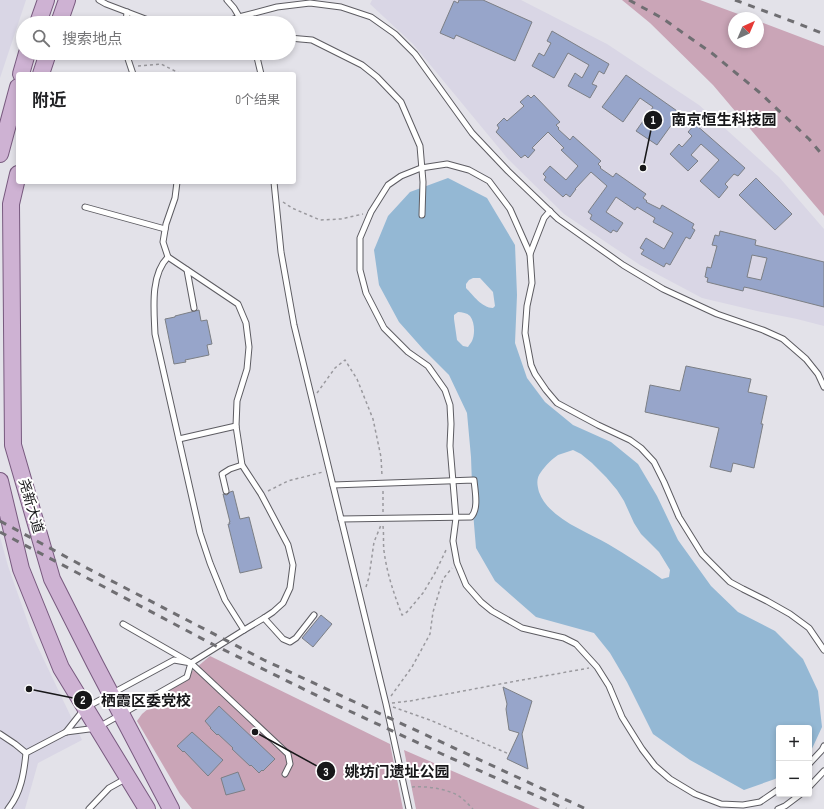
<!DOCTYPE html>
<html lang="zh">
<head>
<meta charset="utf-8">
<style>
	body { margin:0; font-family:"Sofia Sans Condensed","Noto Sans SC",sans-serif; background:#f6f6f6; color:#202124 }
	.controls { position:absolute; right:12px; bottom:12px; display:grid; overflow:hidden; border-radius:4px; box-shadow:0 2px 6px #0003 }
	.controls button { width:36px; height:36px; display:grid; place-items:center; padding:0; border:0; border-bottom:1px solid #e0e0e0; background:#fff; color:#202124; font:20px sans-serif }
	.compass { position:absolute; left:728px; top:12px; width:36px; height:36px; border-radius:50%; background:#fff; box-shadow:0 2px 6px #0003; rotate:44deg }
	.list { margin:0; padding:0; list-style:none }
	h2 { display:flex; justify-content:space-between; align-items:center; height:52px; margin:0; padding:0 16px; font-size:17px }
	h2 small { font-size:13px; font-weight:400; color:#757577 }
	.icon { flex:none; width:22px; height:22px; fill:none; stroke:currentColor; stroke-width:2; stroke-linecap:round; stroke-linejoin:round }
	.map { position:relative; flex:none; width:824px; height:809px; overflow:hidden }
	.search { position:absolute; background:#fff; box-shadow:0 2px 6px #0003; left:16px; top:16px; width:280px; height:44px; display:flex; align-items:center; gap:10px; box-sizing:border-box; padding:0 14px; border-radius:22px; color:#757577; font-size:15px }
	.panel { position:absolute; background:#fff; box-shadow:0 2px 6px #0003; left:16px; top:72px; width:280px; height:112px; border-radius:4px }
	.map>svg:first-child { display:block }
	.built { fill:#d9d6e5 }
	.green { fill:#caa5b7 }
	.water { fill:#94b8d4; fill-rule:evenodd }
	.building { fill:#97a5ca; stroke:#7c7f85; fill-rule:evenodd }
	.lines { fill:none; stroke-linecap:round; stroke-linejoin:round }
	.lane-casing { stroke:#5d5c62; stroke-width:7 }
	.primary-casing { stroke:#785a7f; stroke-width:18 }
	.path { stroke:#9a999e; stroke-width:1.5; stroke-dasharray:3 3; stroke-linecap:butt }
	.lane { stroke:#fff; stroke-width:5 }
	.primary { stroke:#ceb2d3; stroke-width:16 }
	.rail { stroke:#6f6e72; stroke-width:3; stroke-dasharray:7 7; stroke-linecap:butt }
	.labels { text-anchor:middle; dominant-baseline:central; stroke-width:4; stroke-linejoin:round; paint-order:stroke }
	.street-label { font-size:14px; fill:#171719; stroke:#fff }
	.leader { fill:none; stroke:#171719; stroke-width:1.5 }
	.callout-dot { fill:#171719; stroke:#fff; stroke-width:1.5 }
	.mark-label { font-size:12px; text-anchor:middle; font-weight:bold; fill:#fff }
	.callout-label { font-size:15px; text-anchor:middle; font-weight:bold; fill:#171719; stroke:#fff; stroke-width:4; stroke-linejoin:round; paint-order:stroke }
</style>
</head>
<body>
<div class="map">
<svg width="824" height="809" viewBox="0 0 824 809">
	<rect width="100%" height="100%" fill="#e3e2e9"/>
	<g class="built">
		<polygon points="0,0 26,0 0,78"/>
		<polygon points="372,0 521,0 607,44 699,105 779,177 824,229 824,326 797,319 757,311 702,298 640,265 564,214 508,159 413,44 370,4"/>
		<polygon points="0,537 8,566 33,637 82,740 38,763 25,809 0,809"/>
	</g>
	<g class="green">
		<polygon points="622,0 700,0 749,18 734,18 734,42 758,42 758,21 824,46 824,216 713,85 650,23"/>
		<polygon points="210,656 390,744 403,809 192,809 180,794 137,721 142,714"/>
		<polygon points="404,750 540,809 416,809"/>
	</g>
	<path class="water" d="M 448,178 L 487,198 L 515,245 L 517,295 L 515,343 L 527,378 L 545,402 L 573,425 L 611,442 L 638,464 L 657,496 L 678,540 L 711,586 L 738,612 L 775,631 L 803,659 L 818,691 L 822,727 L 810,753 L 809,754 L 809,728 L 779,728 L 779,776 L 775,779 L 744,790 L 690,760 L 653,734 L 627,682 L 610,653 L 594,633 L 536,617 L 495,581 L 476,548 L 473,512 L 471,457 L 467,413 L 449,375 L 423,349 L 399,322 L 379,285 L 374,250 L 388,216 L 410,192 ZM 473,278 L 480,278 L 493,292 L 495,306 L 493,308 C 482,308 473,295 466,288 L 466,284 L 469,280 ZM 458,312 C 462,312 467,313 470,316 C 475,322 475,335 472,341 C 471,343 469,345 468,347 L 463,346 L 457,340 L 454,319 L 454,315 ZM 573,450 L 581,454 L 592,463 L 606,477 L 617,490 L 624,501 L 634,523 L 641,534 L 659,552 L 670,570 L 669,577 L 662,579 C 645,567 627,555 608,544 C 586,531 549,519 539,492 C 537,485 536,478 541,472 C 545,466 552,459 558,455 C 563,453 568,452 573,450 Z"/>
	<g class="building">
		<polygon points="459,0 483,0 532,22 515,61 456,35 454,39 440,33 454,1 458,3"/>
		<polygon points="552,31 609,64 604,74 599,71 592,84 597,86 590,98 568,86 575,73 582,78 589,65 568,53 554,78 532,66 539,53 544,56 551,43 547,41"/>
		<polygon points="626,75 680,113 657,145 636,131 653,107 640,98 623,122 602,107"/>
		<polygon points="528,95 531,98 534,95 560,122 556,125 559,128 558,129 570,140 573,136 601,161 598,164 601,167 600,168 613,177 616,173 646,194 643,198 647,201 646,202 660,209 662,205 694,224 692,228 695,230 690,239 686,237 670,265 666,263 664,267 641,254 644,250 640,248 646,238 664,249 673,233 653,222 655,218 637,207 635,210 616,197 606,212 623,223 617,232 613,230 611,233 590,219 592,215 588,212 607,186 591,172 575,189 576,189 570,197 566,194 563,197 544,180 546,177 543,174 550,166 566,180 578,166 561,150 564,148 548,132 532,148 535,150 528,158 525,155 521,158 496,132 499,128 497,125 504,118 507,121 524,106 520,102"/>
		<polygon points="695,124 745,168 738,176 734,174 725,184 728,187 719,198 700,181 719,160 701,144 691,155 698,161 688,171 670,154 679,144 682,147 692,136 688,132"/>
		<polygon points="756,178 792,214 775,230 739,195"/>
		<path d="M 720,231 L 756,240 L 755,245 L 824,262 L 824,307 L 749,288 L 744,287 L 743,291 L 707,282 L 708,278 L 705,277 L 707,267 L 711,268 L 717,246 L 712,245 L 715,235 L 719,236 ZM 752,255 L 767,258 L 761,280 L 747,277 Z"/>
		<polygon points="199,310 201,321 207,320 212,344 207,345 209,355 185,360 186,362 174,364 165,319 175,317 175,316"/>
		<polygon points="686,366 751,379 748,392 767,396 761,424 763,424 754,468 733,463 731,472 710,467 719,428 645,412 650,385 680,391"/>
		<polygon points="233,491 240,519 249,517 262,568 240,573 228,524 230,524 229,522 230,522 223,494 227,495 230,492"/>
		<polygon points="321,615 332,624 313,647 302,638"/>
		<polygon points="503,687 532,701 522,734 528,769 507,759 519,733 509,730 506,709 507,704"/>
		<polygon points="219,706 275,759 263,771 262,770 259,773 251,765 250,766 232,749 233,748 218,734 217,735 210,728 211,728 205,721"/>
		<polygon points="192,732 223,760 208,776 184,751 183,752 177,746"/>
		<polygon points="238,772 245,790 226,795 221,778"/>
	</g>
	<g class="lines">
		<g class="lane-casing">
			<g id="lane">
				<polyline points="99,0 106,4 156,23"/>
				<polyline points="227,0 234,8 243,23"/>
				<polyline points="126,23 127,12"/>
				<polyline points="223,23 239,17 277,7 310,3 341,7 371,17 395,34 415,54 472,133 508,171 558,219 623,265 663,289 717,314 763,330 783,339 806,359 818,374 824,387"/>
				<polyline points="289,38 312,40 362,65 377,77 401,102 420,146 423,182 422,215"/>
				<polyline points="126,53 133,74"/>
				<polyline points="256,53 261,74"/>
				<path d="M 177,182 L 175,198 L 166,224 L 163,242 L 168,257 C 150,275 154,310 155,334 L 200,533 L 210,563 L 225,600 L 244,630"/>
				<polyline points="274,182 281,252 294,325 386,704 409,809"/>
				<polyline points="85,207 165,229"/>
				<polyline points="530,254 544,218 550,211"/>
				<polyline points="187,270 194,308"/>
				<polyline points="179,439 236,426"/>
				<path d="M 333,485 L 474,480 C 475,491 479,509 471,517 L 341,519"/>
				<polyline points="226,491 222,474 230,469 242,465"/>
				<polyline points="264,618 283,639 290,642 296,638 314,615"/>
				<polyline points="123,624 191,663 244,630 264,618 273,612 283,603 290,588 293,565 288,545 261,494 242,465 236,426 237,401 247,369 249,347 246,323 238,304 168,257"/>
				<polyline points="66,732 85,708 111,694 174,660 191,663 288,754 290,764 285,774"/>
				<polyline points="0,734 15,744 26,753"/>
				<polyline points="809,764 822,750 824,746"/>
				<polyline points="809,787 824,771"/>
				<polyline points="779,789 760,802 743,805 721,804 695,794 670,779 655,766 642,749 622,717 609,686 597,667 576,644 564,638 522,628 492,611 481,602 466,585 457,563 453,541 456,518 450,446 451,424 450,405 445,390 428,366 408,352 384,328 366,293 360,270 360,238 371,212 388,185 401,176 421,168 447,164 469,170 489,181 510,209 530,254 532,283 527,306 525,333 531,365 535,374 546,390 557,403 598,425 630,440 641,448 654,462 664,482 679,517 702,554 730,582 743,589 767,601 790,614 809,628 824,650"/>
				<path d="M 8,809 C 21,793 24,773 26,753 L 66,732 L 97,728 L 187,677 L 191,663"/>
				<polyline points="89,809 109,788 127,778"/>
				<polyline points="778,809 785,806 801,794"/>
			</g>
		</g>
		<g class="primary-casing">
			<g id="primary">
				<polyline points="38,23 46,0"/>
				<polyline points="59,23 67,0"/>
				<polyline points="21,74 27,53"/>
				<polyline points="41,74 48,53"/>
				<polyline points="0,154 18,87"/>
				<polyline points="18,174 11,204 13,445 52,579 95,664 171,809"/>
				<polyline points="0,481 21,569 61,668 147,809"/>
			</g>
		</g>
		<g class="path">
			<polyline points="138,66 161,64 181,74"/>
			<polyline points="283,202 292,208 320,220 341,219 363,214"/>
			<polyline points="317,393 335,368 345,360 357,379 373,419 381,457 382,476"/>
			<polyline points="268,491 288,481 323,472"/>
			<polyline points="383,512 383,490"/>
			<path d="M 383,526 C 384,534 383,543 384,551 C 387,574 394,594 402,615 L 407,612 L 423,593 L 435,573 L 447,548"/>
			<polyline points="366,587 369,577 374,542 381,525"/>
			<polyline points="391,696 412,667 430,634 433,612 443,579 452,568"/>
			<polyline points="392,703 410,701 511,682 589,668"/>
			<polyline points="393,707 430,720 509,754"/>
			<path d="M 412,787 C 425,786 440,788 453,793 C 461,796 467,803 473,809"/>
		</g>
		<use href="#lane" class="lane"/>
		<use href="#primary" class="primary"/>
		<g class="rail">
			<polyline points="629,0 662,18 713,54 759,92 809,139 824,157"/>
			<polyline points="735,0 794,22 824,34"/>
			<polyline points="0,521 83,566 264,660 586,809"/>
			<polyline points="0,532 216,646 330,702 442,754 566,809"/>
		</g>
	</g>
	<g class="labels">
		<g class="street-label">
			<text transform="translate(31 506) rotate(74)">尧新大道</text>
		</g>
	</g>
	<path class="leader" d="M643 168L653 120M29 689L83 700M255 732L326 771"/>
	<g class="callout-dot">
		<circle cx="643" cy="168" r="4"/>
		<circle cx="29" cy="689" r="4"/>
		<circle cx="255" cy="732" r="4"/>
		<circle cx="653" cy="120" r="10"/>
		<circle cx="83" cy="700" r="10"/>
		<circle cx="326" cy="771" r="10"/>
	</g>
	<g class="mark-label">
		<text x="653" y="124">1</text>
		<text x="83" y="704">2</text>
		<text x="326" y="776">3</text>
	</g>
	<g class="callout-label">
		<text x="724" y="125">南京恒生科技园</text>
		<text x="146" y="706">栖霞区委党校</text>
		<text x="397" y="777">姚坊门遗址公园</text>
	</g>
</svg>
<div class="controls">
<button>+</button>
<button>−</button>
</div>
<svg class="compass" viewBox="-18 -18 36 36"><path d="M0-13l5 13h-10z" fill="#e53935"/><path d="M0 13l5-13h-10z" fill="#757577"/></svg>
<div class="search"><svg class="icon" aria-label="search" viewBox="0 0 24 24"><circle cx="10" cy="10" r="6"/><path d="M15 15l6 6"/></svg>搜索地点</div>
<section class="panel">
<h2>附近<small>0个结果</small></h2>
<ul class="list">
</ul>
</section>
</div>
</body>
</html>
